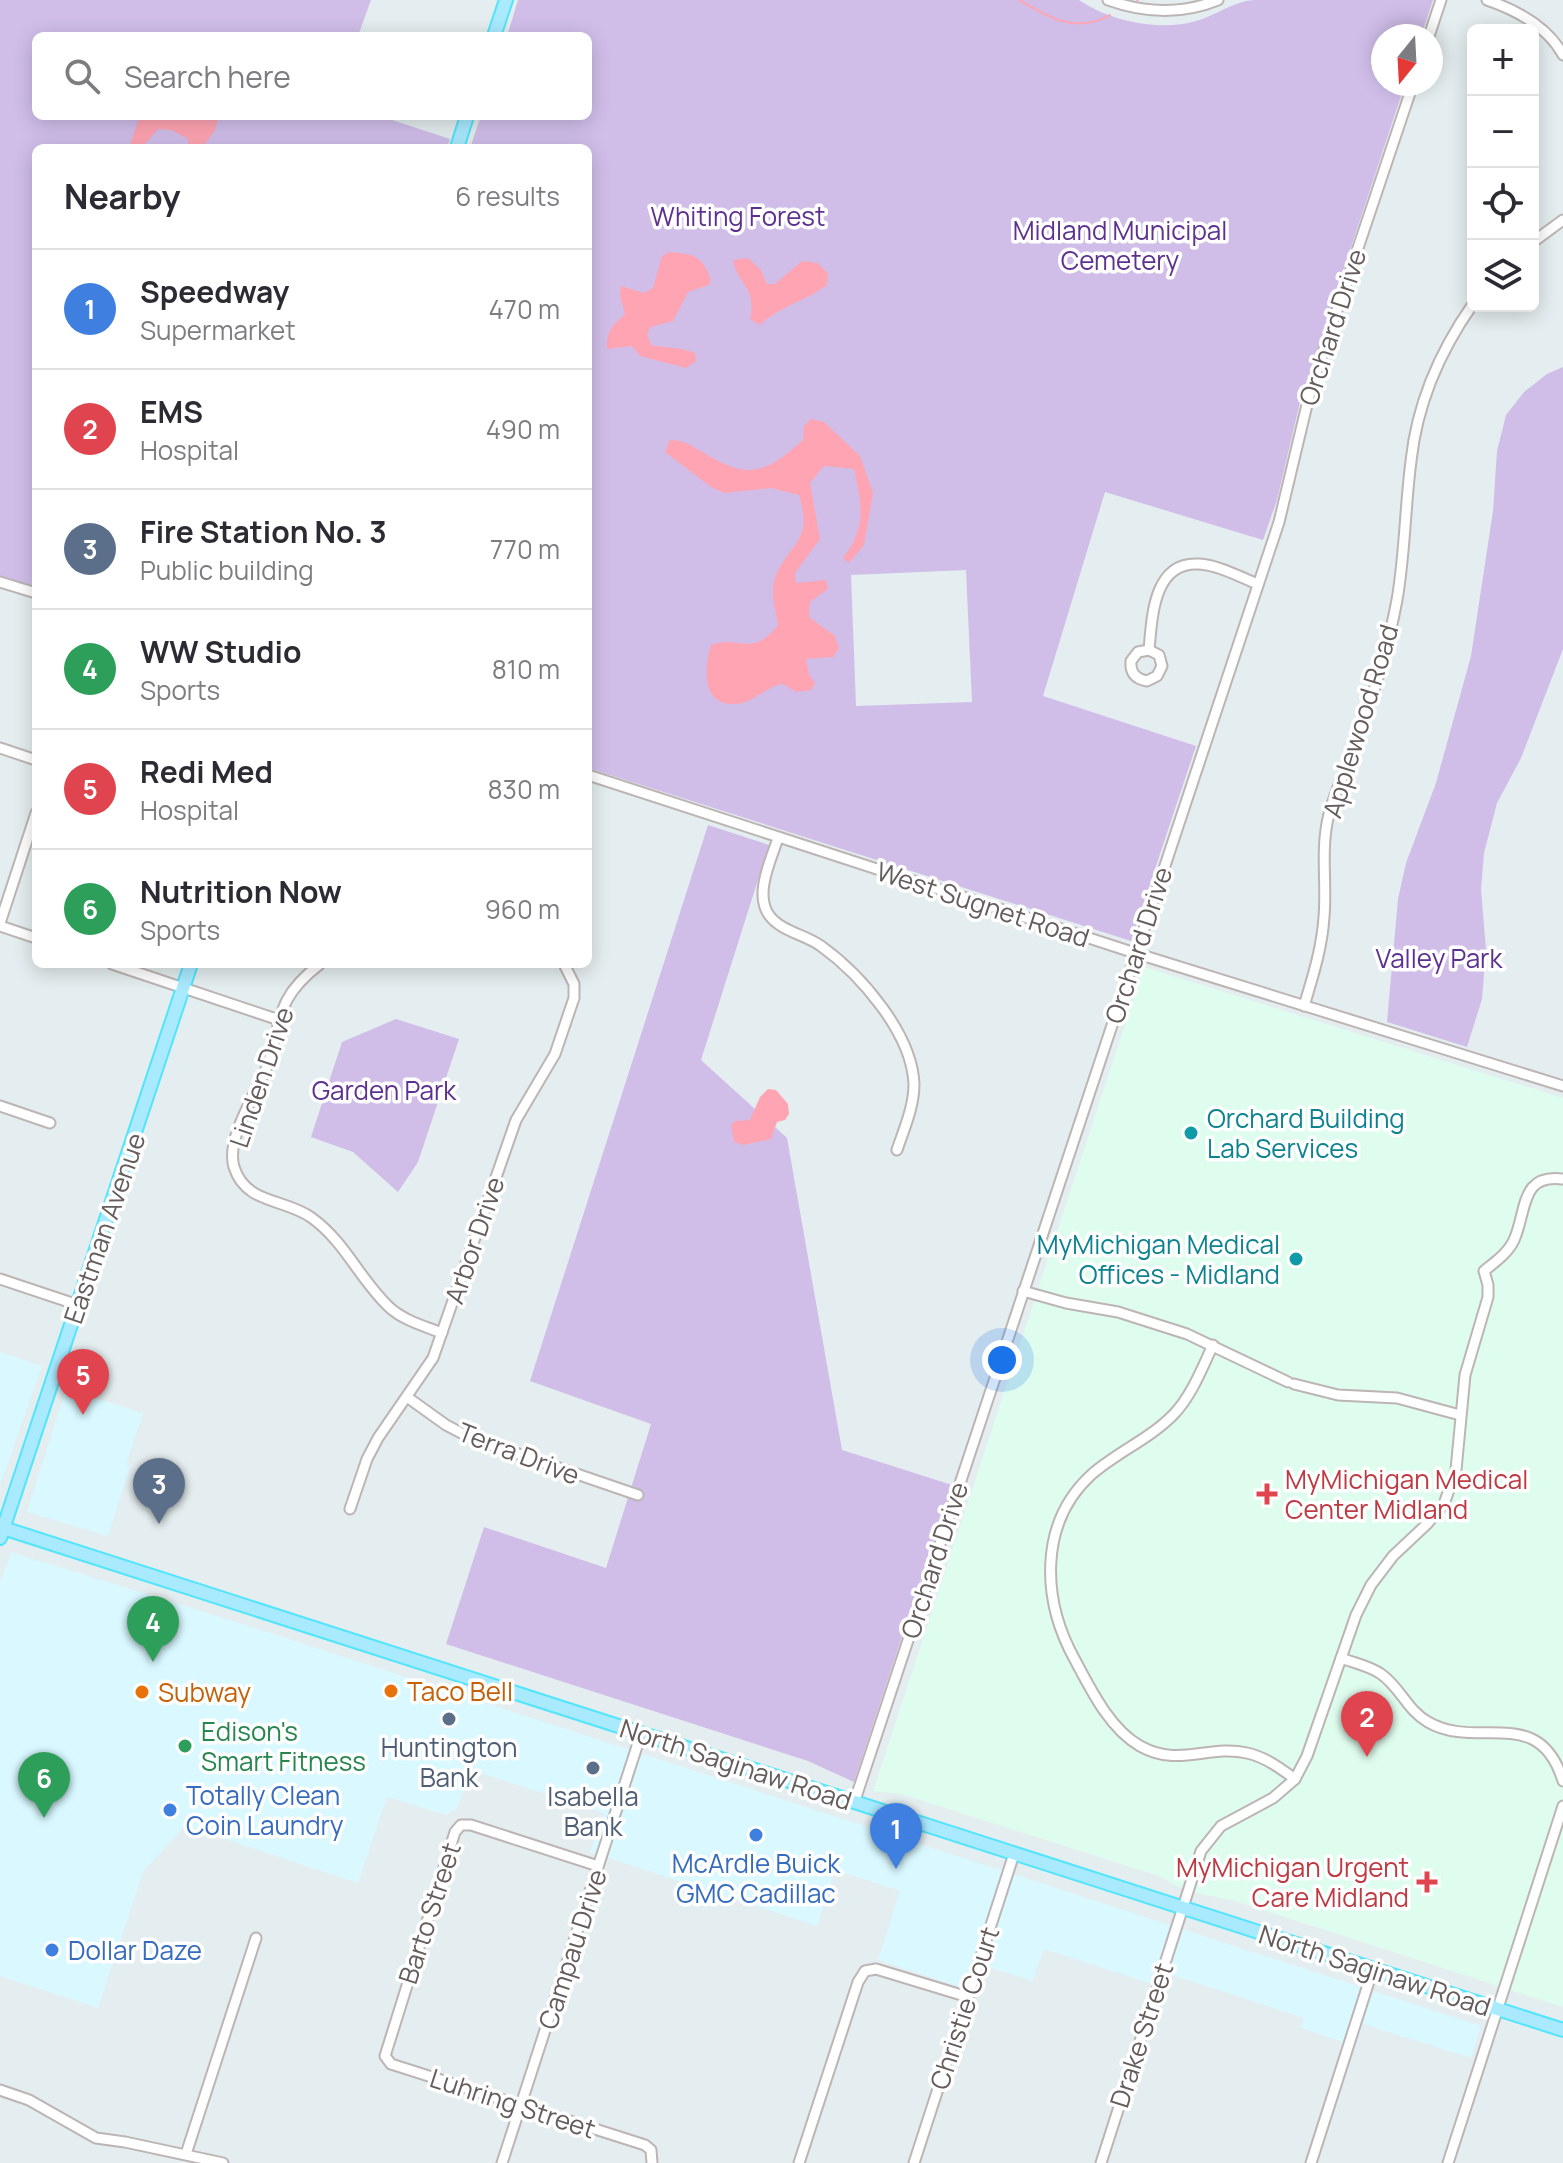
<!DOCTYPE html>
<html lang="en">
<head>
<meta charset="utf-8">
<style>
	body { margin:0; font-family:Manrope,sans-serif; background:#f7f7f7; color:#2b2b33 }
	.controls { position:absolute; right:24px; top:24px; display:grid; overflow:hidden; border-radius:12px; box-shadow:0 4px 20px #0003 }
	.controls button { width:72px; height:72px; display:grid; place-items:center; padding:0; border:0; border-bottom:2px solid #e1e1e2; background:#fff; color:#2b2b33; font:40px sans-serif }
	.compass { position:absolute; left:1371px; top:24px; width:72px; height:72px; border-radius:50%; background:#fff; box-shadow:0 4px 20px #0003; rotate:198deg }
	.you { position:absolute; left:1002px; top:1360px; width:28px; height:28px; margin:-20px; border:6px solid #fff; border-radius:50%; background:#1a73e8; box-shadow:0 0 0 12px #1a73e833 }
	.badge { display:grid; place-items:center; width:52px; height:52px; border-radius:50%; background:#b45309; color:#fff; font-size:26px; font-weight:700 }
	.pin { position:absolute; translate:-50% -66px; filter:drop-shadow(0 2px 4px #0008) }
	.pin::after { content:''; position:absolute; top:42px; width:28px; height:24px; background:inherit; clip-path:polygon(0 0,100% 0,50% 100%) }
	.list { margin:0; padding:0; list-style:none }
	h2 { display:flex; justify-content:space-between; align-items:center; height:104px; margin:0; padding:0 32px; font-size:34px }
	h2 small { font-size:26px; font-weight:400; color:#7c7c81 }
	.list li { display:grid; grid-template-columns:52px 1fr auto; gap:24px; align-items:center; box-sizing:border-box; height:120px; padding:0 32px; border-top:2px solid #e1e1e2 }
	.list b { display:block; font-size:30px; white-space:nowrap }
	.list p { margin:0; font-size:26px; white-space:nowrap; color:#7c7c81 }
	.list em { font-size:26px; font-style:normal; color:#7c7c81 }
	.icon { flex:none; width:44px; height:44px; fill:none; stroke:currentColor; stroke-width:2; stroke-linecap:round; stroke-linejoin:round }
	.map { position:relative; flex:none; width:1563px; height:2163px; overflow:hidden }
	.search { position:absolute; background:#fff; box-shadow:0 4px 20px #0003; left:32px; top:32px; width:560px; height:88px; display:flex; align-items:center; gap:20px; box-sizing:border-box; padding:0 28px; border-radius:12px; color:#7c7c81; font-size:30px }
	.panel { position:absolute; background:#fff; box-shadow:0 4px 20px #0003; left:32px; top:144px; width:560px; height:824px; border-radius:12px }
	.map>svg:first-child { display:block }
	.commercial { fill:#d9f8ff }
	.medical { fill:#dffdee }
	.green { fill:#d0bee9; fill-rule:evenodd }
	.water { fill:#ffa4b2 }
	.lines { fill:none; stroke-linecap:round; stroke-linejoin:round }
	.stream { stroke:#ffa4b2; stroke-width:2 }
	.minor-casing { stroke:#bcb5b4; stroke-width:13 }
	.major-casing { stroke:#52e5fb; stroke-width:16 }
	.minor { stroke:#fff; stroke-width:9 }
	.major { stroke:#a9eaff; stroke-width:12 }
	.culture-dot { fill:#0f9aa8; stroke:#fff; stroke-width:3 }
	.health-dot { fill:#e0444e; stroke:#fff; stroke-width:3 }
	.food-dot { fill:#e8710a; stroke:#fff; stroke-width:3 }
	.service-dot { fill:#5c6f8a; stroke:#fff; stroke-width:3 }
	.leisure-dot { fill:#2e9e5b; stroke:#fff; stroke-width:3 }
	.shop-dot { fill:#3f7fe0; stroke:#fff; stroke-width:3 }
	.labels { text-anchor:middle; dominant-baseline:central; stroke-width:7; stroke-linejoin:round; paint-order:stroke }
	.park-label { font-size:26px; fill:#5c318f; stroke:#fff }
	.street-label { font-size:26px; fill:#655c5c; stroke:#fff }
	.culture-label { font-size:26px; fill:#0d838f; stroke:#fff; text-anchor:start }
	.health-label { font-size:26px; fill:#be3a42; stroke:#fff; text-anchor:start }
	.food-label { font-size:26px; fill:#c56008; stroke:#fff; text-anchor:start }
	.leisure-label { font-size:26px; fill:#27864d; stroke:#fff; text-anchor:start }
	.service-label { font-size:26px; fill:#4e5e75; stroke:#fff }
	.shop-label { font-size:26px; fill:#366cbe; stroke:#fff; text-anchor:start }
</style>
</head>
<body>
<div class="map">
<svg width="1563" height="2163" viewBox="0 0 1563 2163">
	<rect width="100%" height="100%" fill="#e4edef"/>
	<g class="commercial">
		<polygon points="0,1352 42,1366 0,1486"/>
		<polygon points="66,1389 143,1413 126,1465 130,1467 108,1536 27,1512"/>
		<polygon points="11,1552 227,1619 1481,2026 1471,2058 1363,2024 1355,2046 1301,2028 1304,2018 1172,1975 1167,1989 1044,1949 1032,1981 973,1962 964,1986 960,1987 878,1960 900,1891 835,1870 817,1926 590,1852 604,1813 471,1770 457,1808 446,1815 387,1797 358,1883 185,1826 143,1872 98,2008 0,1976 0,1583"/>
	</g>
	<polygon class="medical" points="1144,967 1563,1098 1563,2007 1232,1900 1204,1895 1174,1885 1162,1877 901,1794 873,1791"/>
	<g class="green">
		<polygon points="0,0 371,0 358,36 36,36 36,116 380,116 450,139 447,148 36,148 36,589 0,577"/>
		<path d="M 518,0 L 1079,0 C 1110,21 1160,32 1196,21 C 1215,16 1234,1 1254,0 C 1313,0 1374,0 1433,0 L 1421,36 L 1383,36 L 1383,84 L 1405,84 L 1301,398 L 1277,500 L 1263,540 L 1105,492 L 1043,696 L 1196,746 L 1131,941 L 588,768 L 588,148 L 470,148 L 481,116 L 588,116 L 588,36 L 507,36 ZM 966,570 L 972,702 L 856,706 L 851,575 Z"/>
		<polygon points="1563,367 1563,649 1521,758 1497,803 1484,853 1481,889 1486,950 1482,999 1467,1047 1387,1022 1398,899 1406,863 1436,783 1471,656 1493,511 1497,451 1506,415 1524,392 1547,374"/>
		<polygon points="708,825 769,845 701,1060 787,1138 842,1450 952,1485 854,1782 808,1761 446,1644 484,1527 606,1568 651,1424 530,1381"/>
		<polygon points="396,1019 459,1039 418,1162 398,1192 353,1152 311,1137 342,1042"/>
	</g>
	<g class="water">
		<polygon points="140,116 219,116 215,130 202,148 190,148 187,138 171,130 158,129 141,148 129,148"/>
		<path d="M 669,252 C 694,254 702,255 711,280 L 709,285 L 688,292 L 673,321 L 651,327 L 647,333 L 651,345 C 666,348 680,347 695,353 L 696,361 L 686,368 L 640,356 L 632,346 L 607,349 C 606,331 612,326 625,314 L 620,296 L 621,286 L 644,293 L 653,288 L 662,256 Z"/>
		<path d="M 748,258 L 761,270 L 767,284 L 775,284 L 802,261 L 817,263 L 828,273 L 827,285 C 806,301 780,306 760,325 L 750,319 C 757,286 738,286 733,260 Z"/>
		<path d="M 811,419 L 824,422 L 860,456 L 873,493 L 864,545 L 849,563 L 843,558 C 867,527 862,505 854,469 L 824,466 L 810,483 L 820,539 L 795,573 L 796,583 L 826,580 L 828,589 L 810,602 L 809,617 L 835,636 L 839,648 L 833,657 L 806,659 L 809,675 L 815,683 L 811,690 L 796,692 L 783,684 C 766,686 754,703 736,704 C 701,706 704,668 711,645 C 739,634 751,659 778,625 C 775,610 770,590 776,575 C 792,540 813,542 799,495 L 771,488 L 724,493 L 711,487 L 665,452 L 670,440 C 685,440 692,446 704,453 C 748,480 765,474 803,440 L 804,426 Z"/>
		<polygon points="768,1089 776,1090 788,1104 789,1114 785,1120 777,1122 771,1139 744,1145 734,1142 731,1125 735,1121 750,1120 760,1097"/>
	</g>
	<g class="lines">
		<g class="stream">
			<path d="M 1019,0 C 1050,18 1076,34 1110,15"/>
			<polyline points="1137,0 1138,0"/>
		</g>
		<g class="minor-casing">
			<g id="minor">
				<path d="M 1108,0 C 1144,13 1181,15 1218,0"/>
				<path d="M 1487,0 C 1516,10 1548,27 1563,55"/>
				<polyline points="1429,36 1441,0"/>
				<polyline points="1533,242 1563,220"/>
				<polyline points="0,582 36,593"/>
				<path d="M 1149,650 L 1138,652 L 1131,661 C 1130,673 1136,679 1147,681 L 1157,676 L 1162,666 L 1159,655 L 1149,650 C 1152,618 1153,561 1199,564 C 1218,565 1240,577 1258,584"/>
				<polyline points="0,748 36,760"/>
				<polyline points="588,775 1135,953 1563,1086"/>
				<path d="M 778,838 C 771,860 754,894 769,915 C 780,931 806,935 821,946 C 860,974 912,1033 914,1084 C 914,1107 904,1129 897,1150"/>
				<polyline points="0,923 36,813"/>
				<polyline points="0,926 36,938"/>
				<polyline points="112,964 279,1020"/>
				<path d="M 320,964 C 307,974 295,985 287,1000 C 277,1020 275,1043 268,1064 C 258,1091 225,1138 234,1167 C 246,1205 285,1198 312,1218 C 345,1242 359,1278 388,1306 C 402,1320 424,1326 442,1333"/>
				<path d="M 1304,1006 C 1313,976 1322,948 1324,917 C 1327,882 1320,849 1329,814 C 1336,788 1348,765 1357,740 C 1374,694 1388,648 1397,600 C 1405,554 1405,507 1411,461 C 1417,404 1440,351 1473,304"/>
				<polyline points="0,1106 50,1123"/>
				<polyline points="0,1279 78,1305"/>
				<polyline points="1023,1291 1066,1303 1118,1312 1187,1334 1288,1382"/>
				<path d="M 1213,1345 C 1202,1368 1192,1395 1174,1414 C 1150,1439 1117,1452 1091,1475 C 1038,1524 1042,1601 1075,1660 C 1091,1690 1110,1729 1140,1746 C 1179,1768 1209,1744 1247,1753 C 1265,1757 1280,1768 1295,1779"/>
				<polyline points="1294,1384 1338,1395 1397,1398 1460,1415"/>
				<polyline points="407,1397 446,1425 469,1437 638,1495"/>
				<polyline points="350,1509 367,1459 378,1438 433,1358 516,1120 555,1054 574,998 574,984 564,964"/>
				<path d="M 1341,1658 C 1354,1663 1370,1666 1381,1674 C 1400,1687 1407,1710 1428,1722 C 1478,1751 1539,1703 1563,1781"/>
				<polyline points="854,1803 1279,522 1311,388 1413,84"/>
				<polyline points="598,1866 471,1825 461,1825 455,1832 385,2056 391,2064 645,2145 651,2150 652,2163"/>
				<polyline points="0,2090 29,2100 96,2138 125,2142 223,2163"/>
				<polyline points="186,2154 256,1938"/>
				<polyline points="502,2163 641,1734"/>
				<polyline points="799,2163 858,1982 865,1971 876,1969 968,1997"/>
				<polyline points="914,2163 1014,1854"/>
				<path d="M 1101,2163 L 1201,1851 L 1221,1826 L 1273,1798 L 1295,1779 L 1307,1756 L 1356,1615 L 1371,1585 L 1393,1556 L 1427,1524 L 1444,1504 L 1456,1470 L 1465,1375 L 1488,1297 L 1488,1285 L 1484,1271 C 1495,1262 1508,1253 1514,1240 C 1527,1211 1520,1173 1563,1179"/>
				<polyline points="1311,2163 1373,1969"/>
				<polyline points="1448,2163 1563,1806"/>
			</g>
		</g>
		<g class="major-casing">
			<g id="major">
				<polyline points="494,36 506,0"/>
				<polyline points="457,148 467,116"/>
				<polyline points="0,1527 1563,2030"/>
				<polyline points="0,1538 191,964"/>
			</g>
		</g>
		<use href="#minor" class="minor"/>
		<use href="#major" class="major"/>
	</g>
	<g class="culture-dot">
		<circle cx="1191" cy="1133" r="8"/>
		<circle cx="1296" cy="1259" r="8"/>
	</g>
	<g class="health-dot">
		<path d="M1263 1482h8v8h8v8h-8v8h-8v-8h-8v-8h8z"/>
		<path d="M1423 1870h8v8h8v8h-8v8h-8v-8h-8v-8h8z"/>
	</g>
	<g class="food-dot">
		<circle cx="391" cy="1691" r="8"/>
		<circle cx="142" cy="1692" r="8"/>
	</g>
	<g class="service-dot">
		<circle cx="449" cy="1719" r="8"/>
		<circle cx="593" cy="1768" r="8"/>
	</g>
	<circle class="leisure-dot" cx="185" cy="1746" r="8"/>
	<g class="shop-dot">
		<circle cx="170" cy="1810" r="8"/>
		<circle cx="756" cy="1835" r="8"/>
		<circle cx="52" cy="1950" r="8"/>
	</g>
	<g class="labels">
		<g class="park-label">
			<text x="738" y="216">Whiting Forest</text>
			<text x="1120" y="230">Midland Municipal<tspan x="1120" dy="30">Cemetery</tspan></text>
			<text x="1439" y="958">Valley Park</text>
			<text x="384" y="1090">Garden Park</text>
		</g>
		<g class="street-label">
			<text transform="translate(1332 327) rotate(-72)">Orchard Drive</text>
			<text transform="translate(1360 721) rotate(-73)">Applewood Road</text>
			<text transform="translate(983 904) rotate(18)">West Sugnet Road</text>
			<text transform="translate(1138 945) rotate(-72)">Orchard Drive</text>
			<text transform="translate(261 1077) rotate(-71)">Linden Drive</text>
			<text transform="translate(104 1228) rotate(-71)">Eastman Avenue</text>
			<text transform="translate(474 1240) rotate(-71)">Arbor Drive</text>
			<text transform="translate(519 1453) rotate(21)">Terra Drive</text>
			<text transform="translate(934 1560) rotate(-72)">Orchard Drive</text>
			<text transform="translate(736 1764) rotate(18)">North Saginaw Road</text>
			<text transform="translate(429 1913) rotate(-72)">Barto Street</text>
			<text transform="translate(572 1949) rotate(-72)">Campau Drive</text>
			<text transform="translate(1375 1970) rotate(18)">North Saginaw Road</text>
			<text transform="translate(964 2008) rotate(-72)">Christie Court</text>
			<text transform="translate(1141 2035) rotate(-72)">Drake Street</text>
			<text transform="translate(513 2103) rotate(18)">Luhring Street</text>
		</g>
		<g class="culture-label">
			<text x="1207" y="1118">Orchard Building<tspan x="1207" dy="30">Lab Services</tspan></text>
			<text x="1280" y="1244" text-anchor="end">MyMichigan Medical<tspan x="1280" dy="30">Offices - Midland</tspan></text>
		</g>
		<g class="health-label">
			<text x="1285" y="1479">MyMichigan Medical<tspan x="1285" dy="30">Center Midland</tspan></text>
			<text x="1409" y="1867" text-anchor="end">MyMichigan Urgent<tspan x="1409" dy="30">Care Midland</tspan></text>
		</g>
		<g class="food-label">
			<text x="407" y="1691">Taco Bell</text>
			<text x="158" y="1692">Subway</text>
		</g>
		<g class="leisure-label">
			<text x="201" y="1731">Edison's<tspan x="201" dy="30">Smart Fitness</tspan></text>
		</g>
		<g class="service-label">
			<text x="449" y="1747">Huntington<tspan x="449" dy="30">Bank</tspan></text>
			<text x="593" y="1796">Isabella<tspan x="593" dy="30">Bank</tspan></text>
		</g>
		<g class="shop-label">
			<text x="186" y="1795">Totally Clean<tspan x="186" dy="30">Coin Laundry</tspan></text>
			<text x="756" y="1863" text-anchor="middle">McArdle Buick<tspan x="756" dy="30">GMC Cadillac</tspan></text>
			<text x="68" y="1950">Dollar Daze</text>
		</g>
	</g>
</svg>
<div class="controls">
<button>+</button>
<button>−</button>
<button><svg class="icon" aria-label="locate" viewBox="0 0 24 24"><circle cx="12" cy="12" r="6"/><path d="M12 2v4M12 18v4M2 12h4M18 12h4"/></svg></button>
<button><svg class="icon" aria-label="layers" viewBox="0 0 24 24"><path d="M12 4l9 5-9 5-9-5zM3 14l9 5 9-5"/></svg></button>
</div>
<svg class="compass" viewBox="-18 -18 36 36"><path d="M0-13l5 13h-10z" fill="#e53935"/><path d="M0 13l5-13h-10z" fill="#7c7c81"/></svg>
<div class="you"></div>
<div class="pin badge" style="left:896px;top:1869px;background:#3f7fe0">1</div>
<div class="pin badge" style="left:1367px;top:1757px;background:#e0444e">2</div>
<div class="pin badge" style="left:159px;top:1524px;background:#5c6f8a">3</div>
<div class="pin badge" style="left:153px;top:1662px;background:#2e9e5b">4</div>
<div class="pin badge" style="left:83px;top:1415px;background:#e0444e">5</div>
<div class="pin badge" style="left:44px;top:1818px;background:#2e9e5b">6</div>
<div class="search"><svg class="icon" aria-label="search" viewBox="0 0 24 24"><circle cx="10" cy="10" r="6"/><path d="M15 15l6 6"/></svg>Search here</div>
<section class="panel">
<h2>Nearby<small>6 results</small></h2>
<ul class="list">
<li><span class="badge" style="background:#3f7fe0">1</span><div><b>Speedway</b><p>Supermarket</p></div><em>470 m</em></li>
<li><span class="badge" style="background:#e0444e">2</span><div><b>EMS</b><p>Hospital</p></div><em>490 m</em></li>
<li><span class="badge" style="background:#5c6f8a">3</span><div><b>Fire Station No. 3</b><p>Public building</p></div><em>770 m</em></li>
<li><span class="badge" style="background:#2e9e5b">4</span><div><b>WW Studio</b><p>Sports</p></div><em>810 m</em></li>
<li><span class="badge" style="background:#e0444e">5</span><div><b>Redi Med</b><p>Hospital</p></div><em>830 m</em></li>
<li><span class="badge" style="background:#2e9e5b">6</span><div><b>Nutrition Now</b><p>Sports</p></div><em>960 m</em></li>
</ul>
</section>
</div>
</body>
</html>
